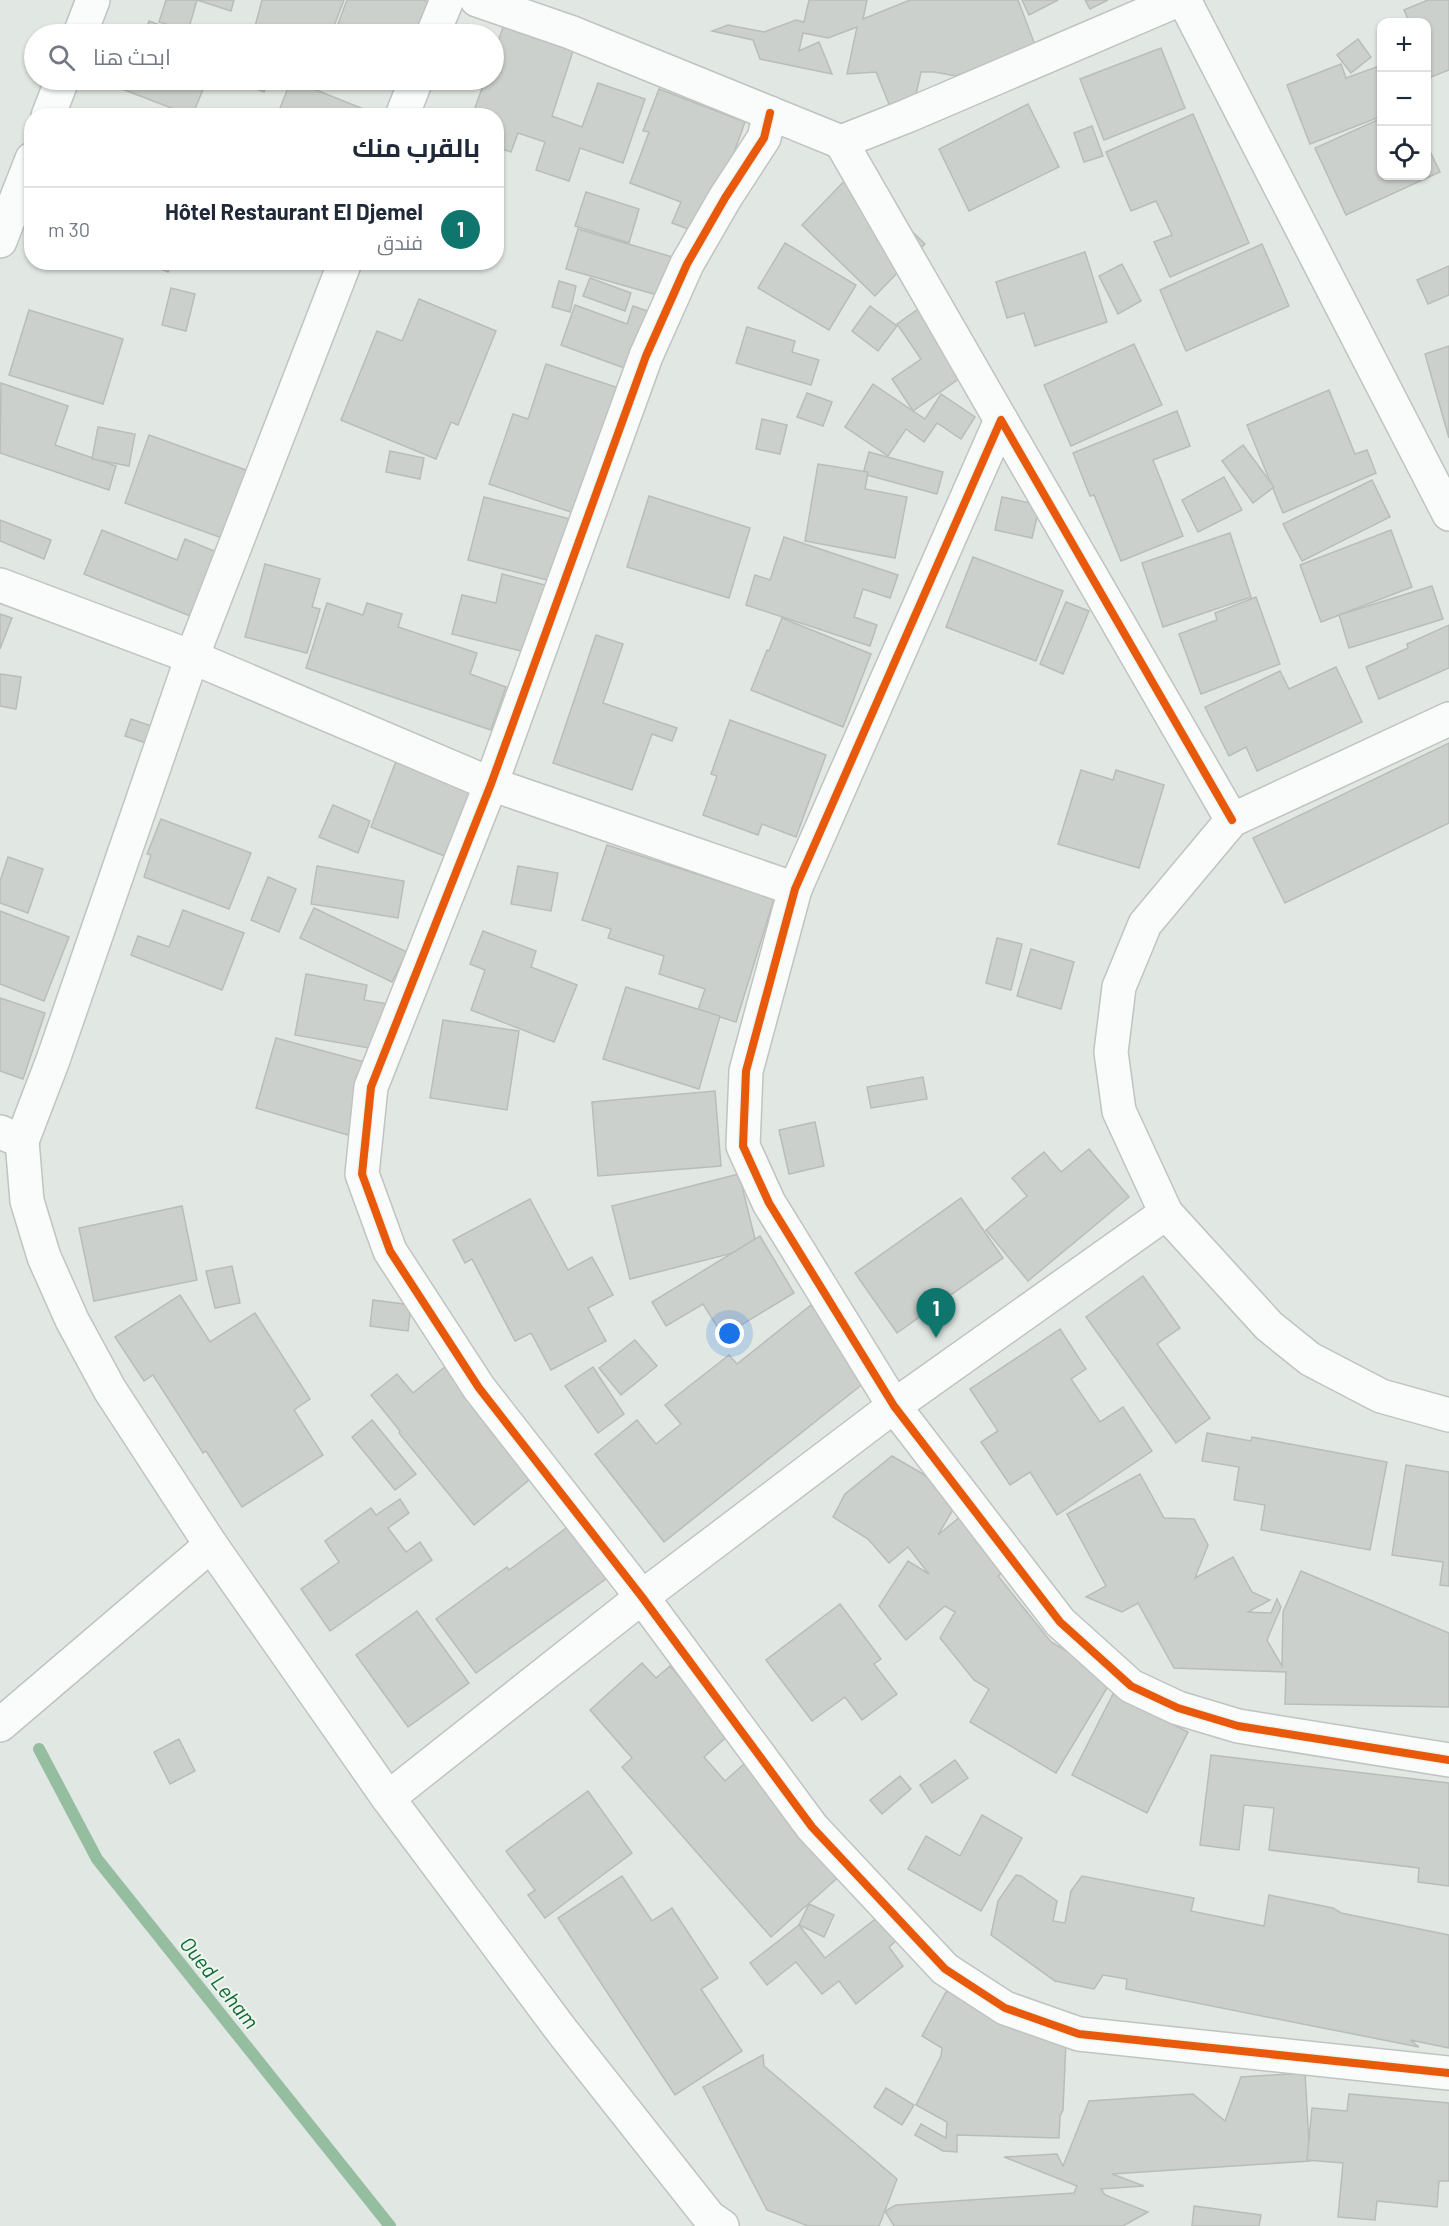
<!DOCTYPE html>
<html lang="ar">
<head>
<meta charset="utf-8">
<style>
	body { margin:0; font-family:Barlow,Cairo,sans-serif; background:#f2f2f3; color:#1f2937; direction:rtl }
	.controls { position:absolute; right:18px; top:18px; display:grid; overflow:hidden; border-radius:12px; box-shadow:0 2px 4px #0004 }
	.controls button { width:54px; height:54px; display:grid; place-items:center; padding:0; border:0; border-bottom:2px solid #e0e1e3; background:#fff; color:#1f2937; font:30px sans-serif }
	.you { position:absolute; left:730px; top:1334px; width:21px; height:21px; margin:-15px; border:4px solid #fff; border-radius:50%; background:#1a73e8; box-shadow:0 0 0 9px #1a73e833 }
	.badge { display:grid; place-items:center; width:39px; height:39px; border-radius:50%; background:#0f766e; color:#fff; font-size:20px; font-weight:700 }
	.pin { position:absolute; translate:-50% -50px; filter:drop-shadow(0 2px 3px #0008) }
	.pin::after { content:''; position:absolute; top:32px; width:21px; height:18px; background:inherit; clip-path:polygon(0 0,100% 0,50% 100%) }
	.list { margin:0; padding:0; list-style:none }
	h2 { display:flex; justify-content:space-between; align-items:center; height:78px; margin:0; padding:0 24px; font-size:26px }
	h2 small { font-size:20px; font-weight:400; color:#747a83 }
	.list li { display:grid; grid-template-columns:39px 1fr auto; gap:18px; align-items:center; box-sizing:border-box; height:84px; padding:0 24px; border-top:2px solid #e0e1e3 }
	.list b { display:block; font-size:22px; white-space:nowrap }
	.list p { margin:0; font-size:20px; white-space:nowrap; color:#747a83 }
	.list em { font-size:20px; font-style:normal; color:#747a83 }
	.icon { flex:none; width:33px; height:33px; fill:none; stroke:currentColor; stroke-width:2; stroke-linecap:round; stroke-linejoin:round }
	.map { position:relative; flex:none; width:1449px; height:2226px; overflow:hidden; direction:ltr }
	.search { position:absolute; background:#fff; box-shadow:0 2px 4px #0004; left:24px; top:24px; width:480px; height:66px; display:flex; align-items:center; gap:15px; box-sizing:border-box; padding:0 21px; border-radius:33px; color:#747a83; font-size:22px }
	.panel { position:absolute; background:#fff; box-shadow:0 2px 4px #0004; left:24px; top:108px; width:480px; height:162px; border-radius:24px; direction:rtl }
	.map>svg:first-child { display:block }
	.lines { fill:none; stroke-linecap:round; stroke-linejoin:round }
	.stream { stroke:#95bd9f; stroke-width:12 }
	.building { fill:#ccd0cd; stroke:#b9bdba; stroke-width:1.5 }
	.street-casing { stroke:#c0c4c1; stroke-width:36 }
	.street { stroke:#fafbfb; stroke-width:33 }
	.cycleway-casing { stroke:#ecf6ee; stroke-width:11 }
	.cycleway { stroke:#e8590c; stroke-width:8 }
	.labels { text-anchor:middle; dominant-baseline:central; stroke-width:4.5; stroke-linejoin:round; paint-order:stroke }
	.water-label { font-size:21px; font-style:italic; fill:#106734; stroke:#ecf6ee }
</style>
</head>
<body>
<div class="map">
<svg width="1449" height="2226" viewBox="0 0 1449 2226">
	<rect width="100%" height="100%" fill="#e1e7e2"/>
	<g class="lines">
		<polyline class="stream" points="39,1749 97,1859 390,2226"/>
	</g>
	<g class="building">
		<polygon points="166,0 197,0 188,31 159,22"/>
		<polygon points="197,0 234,0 231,11"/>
		<polygon points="262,0 344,0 331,34 253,34"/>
		<polygon points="347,0 423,0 445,8 436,34 367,34 338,24"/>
		<polygon points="809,0 867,0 863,19 910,0 1018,0 1035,45 956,76 934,72 921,72 915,99 891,109 876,72 847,74 857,27 828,38 803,33 799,51 819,42 832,74 760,59 753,40 712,31 728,25 764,32 796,20 804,22"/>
		<polygon points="1022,0 1058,0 1029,15"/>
		<polygon points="1085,0 1108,0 1090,9"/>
		<polygon points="1428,0 1449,0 1449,70 1431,77 1426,65 1426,22 1409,22 1404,10"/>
		<polygon points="149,21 184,34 144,34"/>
		<polygon points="503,27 573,51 552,116 582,127 598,83 645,99 623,163 580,148 569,181 536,170 545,142 518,133 511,152 496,147 496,116 472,116 485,80 494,80 494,54"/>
		<polygon points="1358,39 1371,57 1351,73 1337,55"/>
		<polygon points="1161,48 1185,108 1104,140 1080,79"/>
		<polygon points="1341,64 1346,78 1382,65 1382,116 1310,144 1287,85"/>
		<polygon points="126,80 207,80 192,116 122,89"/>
		<polygon points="232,80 269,80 264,92"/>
		<polygon points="291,80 381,116 277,116"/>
		<polygon points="659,89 745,122 704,235 672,223 681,202 630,183 649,132 643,131"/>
		<polygon points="1028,104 1059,167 969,211 939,149"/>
		<polygon points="1193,114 1249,243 1170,277 1154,242 1172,235 1156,201 1131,211 1106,152"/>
		<polygon points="1382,118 1382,176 1426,176 1426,143 1440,172 1346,215 1315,148"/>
		<polygon points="1092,126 1103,156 1084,162 1074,133"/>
		<polygon points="852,173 925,244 875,296 802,225"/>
		<polygon points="586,192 639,209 629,243 575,226"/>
		<polygon points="578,229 679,259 668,298 566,269"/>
		<polygon points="785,243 856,285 829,330 758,288"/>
		<polygon points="1262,244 1289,306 1186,351 1160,290"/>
		<polygon points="1085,252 1107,322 1035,346 1024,313 1007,318 996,282"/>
		<polygon points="143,262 172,262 168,272"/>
		<polygon points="1122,264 1141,301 1118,314 1099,276"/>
		<polygon points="1449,266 1449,295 1428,304 1417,280"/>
		<polygon points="590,278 631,293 625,311 583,296"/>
		<polygon points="559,281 576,286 570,312 552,307"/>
		<polygon points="171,288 195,294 186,331 162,325"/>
		<polygon points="419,299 496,331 458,425 451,422 436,459 341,420 377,331 402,341"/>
		<polygon points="575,305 627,324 633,306 659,315 638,373 561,345"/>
		<polygon points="924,305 970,371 913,411 892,379 921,359 897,324"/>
		<polygon points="870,306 897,326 878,351 852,331"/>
		<polygon points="29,310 123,339 103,404 9,375"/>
		<polygon points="747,327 795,341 792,352 819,360 811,385 736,363"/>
		<polygon points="1134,344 1162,405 1071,446 1044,385"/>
		<polygon points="1449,346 1449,438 1425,354"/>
		<polygon points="546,364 625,390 591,519 489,484 513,414 528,419"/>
		<polygon points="1,383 68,406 55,445 116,466 109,490 0,453"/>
		<polygon points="873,384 925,419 941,394 975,417 961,439 937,423 924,442 906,429 888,456 845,427"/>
		<polygon points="1329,390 1355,454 1367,450 1376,473 1283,513 1247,425"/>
		<polygon points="807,393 832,402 823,426 797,417"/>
		<polygon points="1177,411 1190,446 1153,460 1183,536 1121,561 1094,495 1090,496 1073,453"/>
		<polygon points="762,419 787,425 780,454 756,449"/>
		<polygon points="98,427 135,434 129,466 92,459"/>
		<polygon points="149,435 257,474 233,542 125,503"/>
		<polygon points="1243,445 1274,487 1253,503 1222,461"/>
		<polygon points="390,451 424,458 420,479 386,472"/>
		<polygon points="869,452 943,472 937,494 863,474"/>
		<polygon points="818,464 868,472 865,489 907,497 895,558 805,541"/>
		<polygon points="1224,477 1242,510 1198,532 1182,500"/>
		<polygon points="1372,480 1390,517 1302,561 1283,524"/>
		<polygon points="649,496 750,528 729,598 627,567"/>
		<polygon points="484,497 582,522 567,585 468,560"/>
		<polygon points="1002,497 1040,505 1032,538 995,530"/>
		<polygon points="0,520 51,540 44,559 0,541"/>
		<polygon points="102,530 177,560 185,539 236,560 193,617 84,574"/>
		<polygon points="1391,530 1412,587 1321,622 1300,565"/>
		<polygon points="1230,533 1251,597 1163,627 1142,563"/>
		<polygon points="784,537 898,575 890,598 863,589 854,617 877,625 870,646 746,605 755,575 770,580"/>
		<polygon points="973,557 1063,591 1036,661 946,627"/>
		<polygon points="265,564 320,579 312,607 320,609 307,653 245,637"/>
		<polygon points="502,574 549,586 533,654 452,634 462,595 496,603"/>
		<polygon points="1432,586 1443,619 1349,648 1339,615"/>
		<polygon points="1256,597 1280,664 1201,694 1179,634 1217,620 1215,613"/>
		<polygon points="1066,602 1089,611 1063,674 1040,664"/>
		<polygon points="327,603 363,615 367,603 402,614 398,627 477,653 470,674 506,687 491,730 306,668"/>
		<polygon points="0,614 12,618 0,649"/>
		<polygon points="782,618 871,654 843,727 751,690 767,650 769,651"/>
		<polygon points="1449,625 1449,668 1379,699 1366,667 1408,648 1407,644"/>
		<polygon points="596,635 623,644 603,703 677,728 672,741 652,734 632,790 553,763"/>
		<polygon points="1336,667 1362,722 1257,771 1246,747 1229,756 1205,707 1280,671 1289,689"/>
		<polygon points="0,674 21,677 16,709 0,706"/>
		<polygon points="131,719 160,729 155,746 125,736"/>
		<polygon points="730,720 826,755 796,837 762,824 758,835 703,815 717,776 711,774"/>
		<polygon points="1449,743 1449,823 1285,903 1253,838"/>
		<polygon points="398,756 485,790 457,861 371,827"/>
		<polygon points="1081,770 1113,780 1116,770 1164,785 1139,868 1058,844"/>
		<polygon points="333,805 370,821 358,853 319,837"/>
		<polygon points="161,819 251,853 229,909 144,877 151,855 147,854"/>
		<polygon points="607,845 774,899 736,1022 698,1010 705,989 659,974 664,956 608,938 611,929 582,920"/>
		<polygon points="8,857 43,869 28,913 0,903 0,881"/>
		<polygon points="317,866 404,881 398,918 311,904"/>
		<polygon points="518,866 558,873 551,911 511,904"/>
		<polygon points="268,877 296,889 279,932 251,920"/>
		<polygon points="314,908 407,952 392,982 300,938"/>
		<polygon points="183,910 244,933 222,990 131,955 138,936 169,947"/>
		<polygon points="0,911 69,937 44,1001 0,984"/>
		<polygon points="483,931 536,951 531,967 577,985 554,1042 471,1010 485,970 470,964"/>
		<polygon points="997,938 1022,944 1011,990 986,983"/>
		<polygon points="1031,949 1074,962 1061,1009 1017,996"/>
		<polygon points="306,974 367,985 364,1000 389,1004 380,1050 295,1035"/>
		<polygon points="626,987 720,1016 699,1089 603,1059"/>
		<polygon points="0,998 45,1013 23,1079 0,1071"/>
		<polygon points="443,1020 519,1031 507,1110 430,1098"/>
		<polygon points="276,1038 368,1063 348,1135 256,1108"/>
		<polygon points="923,1077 927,1099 871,1108 867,1087"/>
		<polygon points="715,1091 721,1166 598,1176 592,1102"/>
		<polygon points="815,1122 824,1166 789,1174 779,1130"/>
		<polygon points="1089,1149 1129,1197 1028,1281 986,1230 1027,1196 1012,1178 1044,1152 1061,1172"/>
		<polygon points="739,1174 757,1247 630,1279 612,1206"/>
		<polygon points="961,1198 1003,1258 897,1333 855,1273"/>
		<polygon points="530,1199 568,1270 592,1257 613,1295 588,1308 606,1341 551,1370 531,1333 515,1341 472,1259 465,1263 453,1240"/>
		<polygon points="182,1206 197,1280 94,1301 79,1228"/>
		<polygon points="760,1236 794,1293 723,1336 703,1304 666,1326 652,1302"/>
		<polygon points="232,1266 240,1303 215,1308 206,1271"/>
		<polygon points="1143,1276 1180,1328 1157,1344 1210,1418 1176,1443 1086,1317"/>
		<polygon points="180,1295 210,1342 255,1313 310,1399 294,1410 323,1455 242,1507 206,1451 203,1453 153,1375 144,1381 115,1337"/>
		<polygon points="373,1300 411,1305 408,1331 370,1326"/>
		<polygon points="811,1305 869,1379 664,1542 595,1454 637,1420 656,1444 681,1424 665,1405 729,1355 737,1364"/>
		<polygon points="1060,1329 1086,1369 1071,1379 1100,1422 1123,1407 1152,1451 1057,1515 1030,1472 1010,1485 981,1442 998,1431 970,1389"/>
		<polygon points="635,1340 657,1366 621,1395 599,1368"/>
		<polygon points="452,1361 544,1468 474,1525 399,1433 400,1431 371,1395 397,1374 413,1393"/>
		<polygon points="593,1367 624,1414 598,1433 565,1386"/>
		<polygon points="372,1420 416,1474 395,1490 352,1437"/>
		<polygon points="1207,1433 1251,1441 1252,1437 1387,1462 1370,1550 1261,1530 1265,1505 1234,1500 1239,1467 1202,1461"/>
		<polygon points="892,1456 961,1496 938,1535 966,1512 1011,1566 998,1576 1051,1642 1113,1678 1056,1773 970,1722 989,1689 974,1680 940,1638 955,1612 945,1606 906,1640 879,1606 908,1561 929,1574 908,1547 889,1563 868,1539 833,1517 845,1494"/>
		<polygon points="1406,1465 1449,1472 1449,1586 1440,1585 1443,1562 1392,1555"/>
		<polygon points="1140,1474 1164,1518 1194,1519 1208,1545 1195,1578 1233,1557 1252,1592 1270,1600 1248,1612 1271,1613 1277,1599 1281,1607 1267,1640 1282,1666 1283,1612 1301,1571 1449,1633 1449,1707 1285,1704 1286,1672 1174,1668 1138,1603 1122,1612 1086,1597 1106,1586 1067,1514"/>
		<polygon points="400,1499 409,1513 388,1528 406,1552 420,1542 432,1560 330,1631 301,1589 339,1562 325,1541 371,1508 376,1515"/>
		<polygon points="569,1526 607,1578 476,1673 436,1619 507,1567 509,1570"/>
		<polygon points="840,1604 881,1659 874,1664 897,1694 862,1720 845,1697 812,1721 766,1660"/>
		<polygon points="417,1611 469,1683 408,1727 356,1655"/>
		<polygon points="642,1663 656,1678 670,1666 730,1734 704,1757 725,1781 745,1763 842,1874 771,1937 622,1767 632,1758 590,1710"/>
		<polygon points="1113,1694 1188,1732 1147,1813 1072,1775"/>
		<polygon points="179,1739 195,1771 170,1784 154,1752"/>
		<polygon points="1211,1755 1449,1783 1449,1886 1418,1882 1419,1868 1269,1850 1274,1808 1244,1805 1239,1850 1200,1845"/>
		<polygon points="955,1760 968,1778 932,1803 920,1785"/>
		<polygon points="900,1776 911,1789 882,1814 870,1800"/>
		<polygon points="588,1791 632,1853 545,1918 528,1895 535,1890 506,1851"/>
		<polygon points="982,1815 1022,1838 981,1911 908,1869 926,1836 960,1856"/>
		<polygon points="1016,1875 1021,1876 1057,1901 1053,1921 1065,1923 1071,1891 1082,1876 1194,1898 1191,1911 1264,1926 1269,1895 1333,1908 1341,1913 1449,1935 1449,2048 1410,2040 1419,2047 1126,1989 1127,1979 1103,1975 1094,1989 1055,1981 991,1935 998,1901"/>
		<polygon points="622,1876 652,1921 672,1908 718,1978 701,1989 742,2051 675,2095 558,1918"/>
		<polygon points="809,1904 834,1915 824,1937 799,1925"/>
		<polygon points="878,1917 896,1941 889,1947 903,1966 856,2004 839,1981 822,1994 796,1962 767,1985 750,1963 799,1925 825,1958"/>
		<polygon points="946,1992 959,1992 1066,2041 1063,2110 1060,2116 1059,2138 957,2135 957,2152 943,2151 915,2135 921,2124 946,2138 947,2122 916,2105 941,2056 942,2048 922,2036"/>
		<polygon points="763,2055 764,2066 897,2179 879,2226 808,2226 767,2210 703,2087"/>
		<polygon points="1305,2073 1310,2161 1112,2174 1144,2186 1101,2189 1105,2195 1148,2212 1123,2226 894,2226 885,2211 896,2205 1074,2193 1077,2186 1004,2157 1057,2154 1063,2166 1089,2101 1193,2094 1225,2121 1241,2077"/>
		<polygon points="886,2088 914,2105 902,2125 874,2107"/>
		<polygon points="1349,2094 1449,2103 1449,2181 1439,2181 1437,2207 1377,2201 1375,2220 1338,2217 1343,2163 1307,2160 1312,2108 1347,2111"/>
		<polygon points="1194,2206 1261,2215 1259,2226 1192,2226"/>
	</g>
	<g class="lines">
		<g class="street-casing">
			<g id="street">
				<polyline points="477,0 570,32 841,142 1001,420"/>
				<polyline points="1184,0 1449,514"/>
				<polyline points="80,34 93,0"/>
				<polyline points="433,34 447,0"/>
				<polyline points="770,113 764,138 725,198 687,264 646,356 491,784 371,1087 362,1174 390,1251 479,1388 642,1597 812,1827 945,1969 1005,2008 1079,2034 1449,2073"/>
				<polyline points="48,116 62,80"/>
				<polyline points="402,116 416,80"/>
				<polyline points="841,142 907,116 1178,0"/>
				<polyline points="0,241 32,159"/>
				<polyline points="0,585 192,657 491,784 795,889"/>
				<polyline points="1449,719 1232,820 1145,924 1119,987 1111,1052 1119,1111 1166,1213 1269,1326 1310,1359 1381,1396 1449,1415"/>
				<polyline points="1232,820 1001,420 795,889 746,1071 743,1146 769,1203 894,1406 1060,1622 1131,1686 1178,1708 1238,1726 1449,1760"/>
				<polyline points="0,1132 22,1141 27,1201 44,1257 72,1320 110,1390 211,1545 0,1725"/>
				<polyline points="22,1141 53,1060 192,657 345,262"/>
				<polyline points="211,1545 388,1798 642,1597 894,1406 1166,1213"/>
				<polyline points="388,1798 562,2031 709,2217 722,2226"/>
			</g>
		</g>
		<use href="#street" class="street"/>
		<g class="cycleway-casing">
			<g id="cycleway">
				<polyline points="770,113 764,138 725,198 687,264 646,356 491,784 371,1087 362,1174 390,1251 479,1388 642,1597 812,1827 945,1969 1005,2008 1079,2034 1449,2073"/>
				<polyline points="1232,820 1001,420 795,889 746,1071 743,1146 769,1203 894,1406 1060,1622 1131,1686 1178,1708 1238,1726 1449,1760"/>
			</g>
		</g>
		<use href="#cycleway" class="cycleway"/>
	</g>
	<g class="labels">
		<g class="water-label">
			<text transform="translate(220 1982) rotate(51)">Oued Leham</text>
		</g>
	</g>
</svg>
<div class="controls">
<button>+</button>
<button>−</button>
<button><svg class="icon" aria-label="locate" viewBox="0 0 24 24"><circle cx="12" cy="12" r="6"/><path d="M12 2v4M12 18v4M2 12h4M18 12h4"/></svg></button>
</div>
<div class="you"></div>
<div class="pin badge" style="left:936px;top:1338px">1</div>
<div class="search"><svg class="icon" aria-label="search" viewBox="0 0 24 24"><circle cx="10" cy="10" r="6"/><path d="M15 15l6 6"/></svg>ابحث هنا</div>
<section class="panel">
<h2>بالقرب منك<small></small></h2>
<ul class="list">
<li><span class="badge">1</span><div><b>Hôtel Restaurant El Djemel</b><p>فندق</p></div><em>30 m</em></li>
</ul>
</section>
</div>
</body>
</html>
